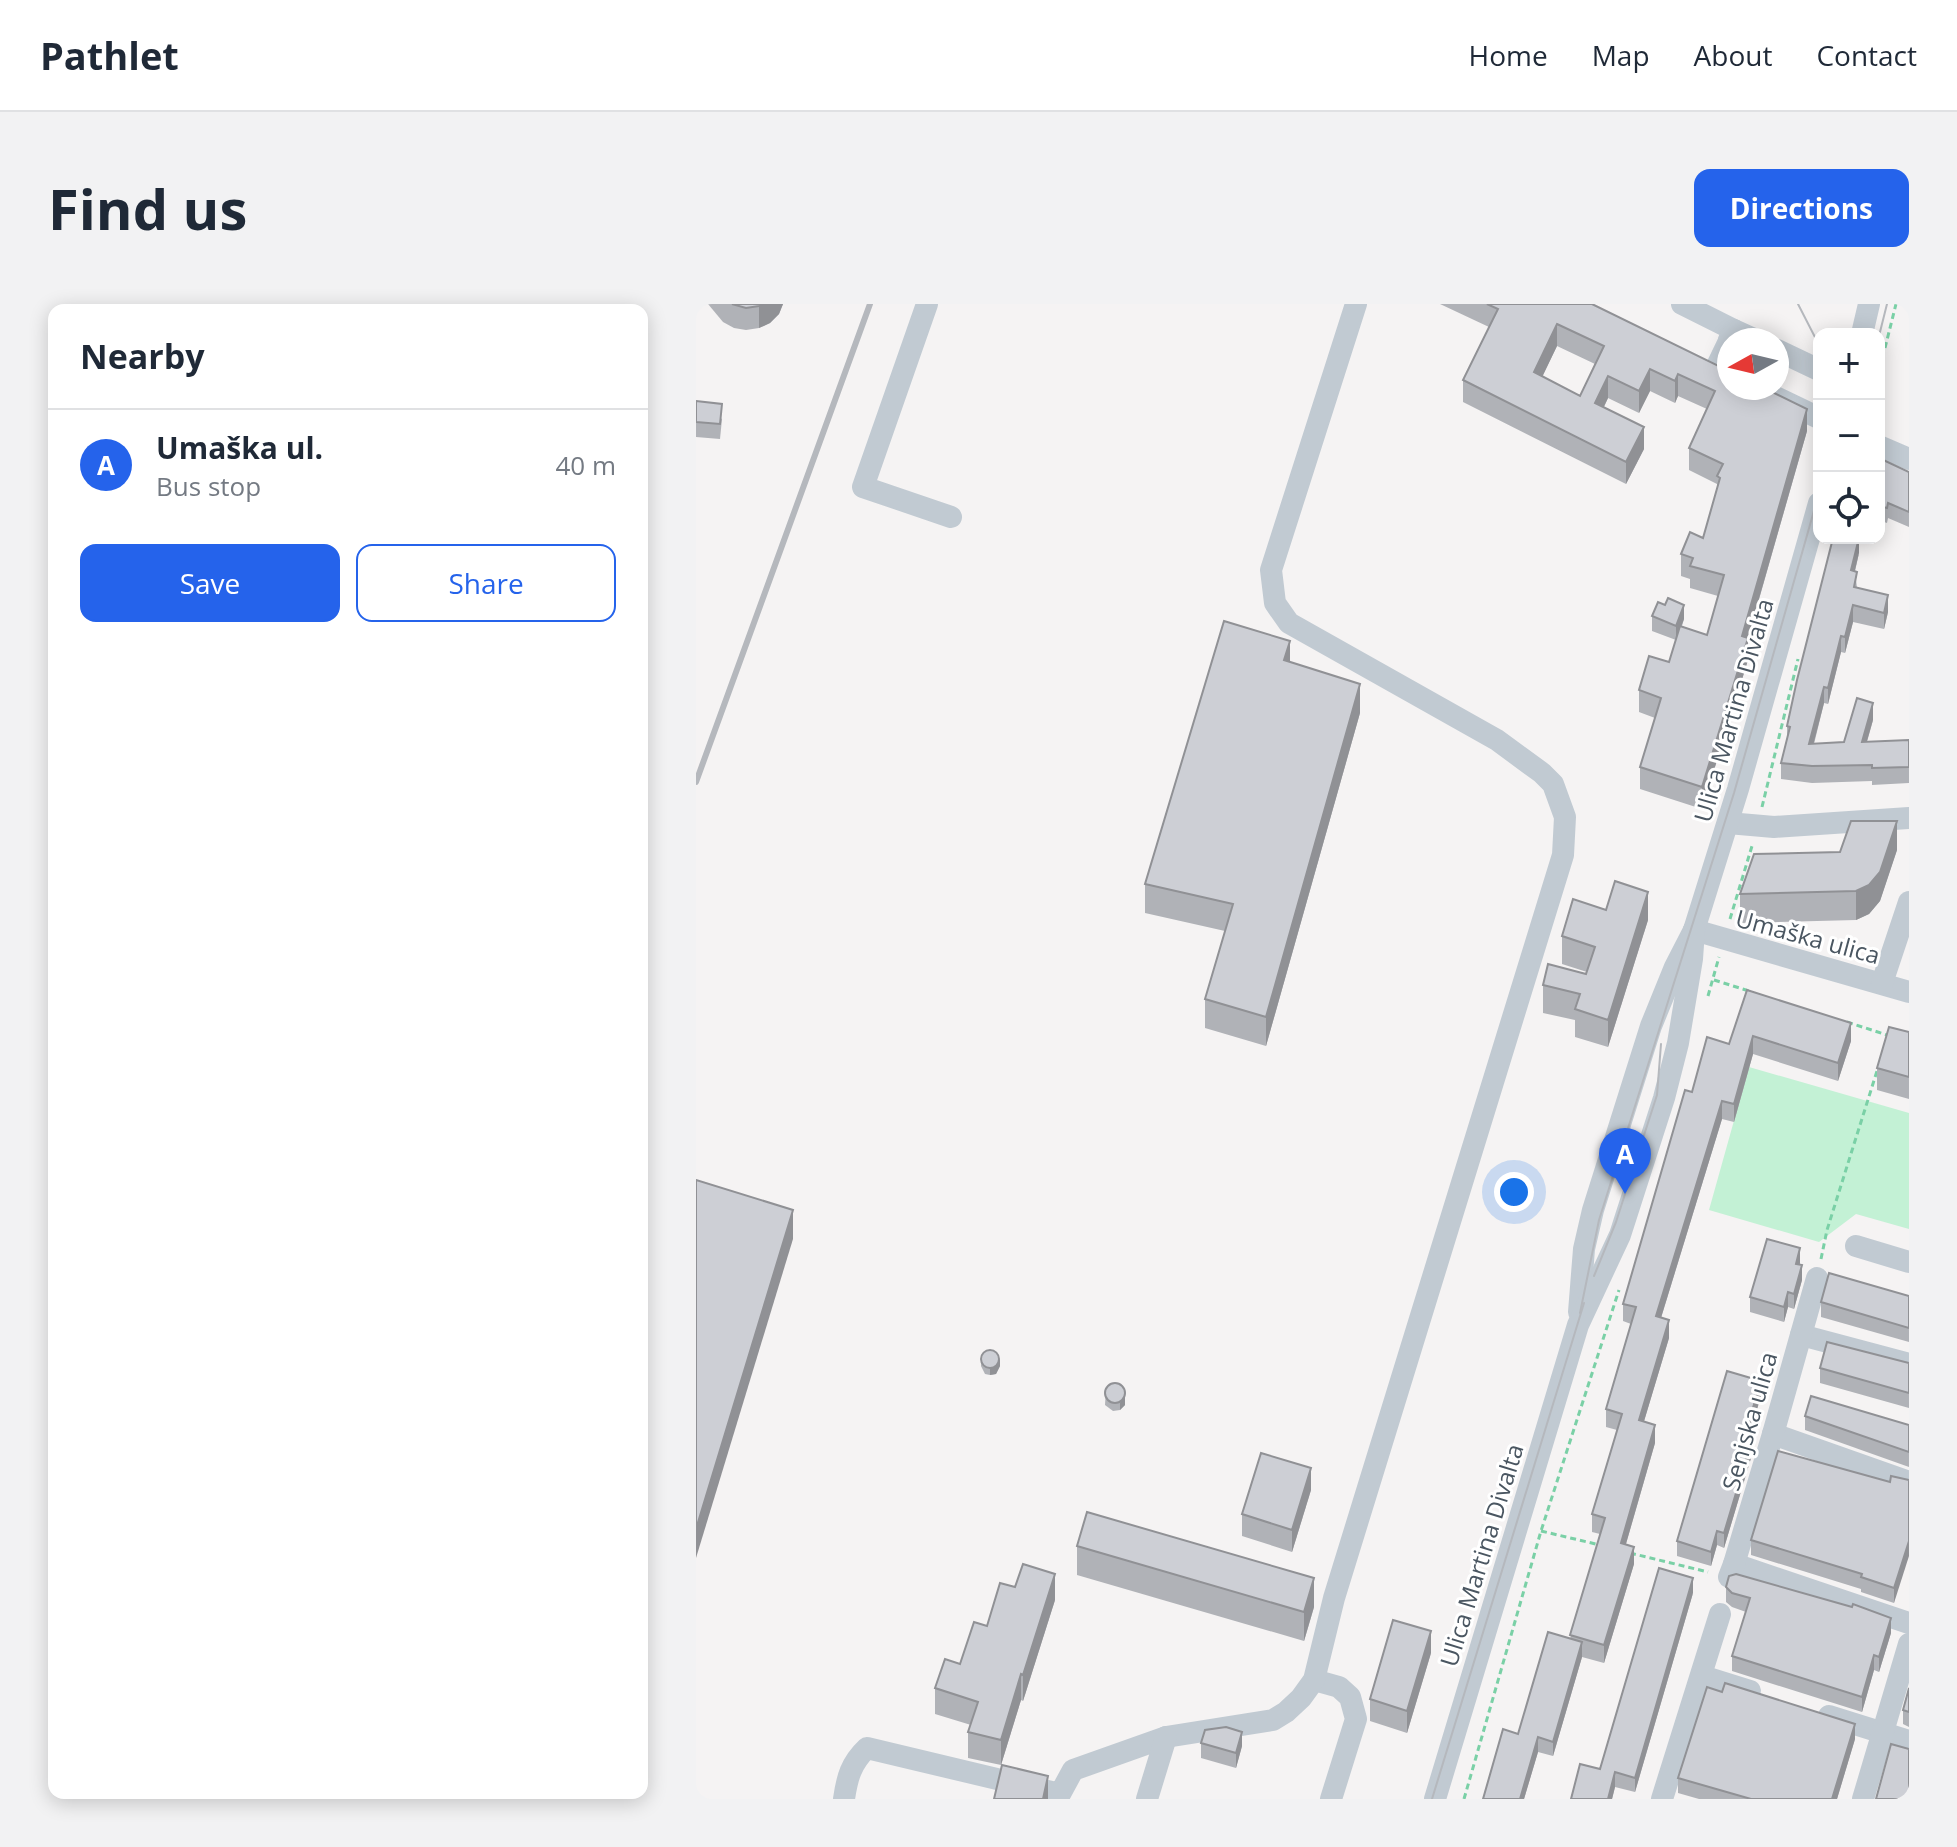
<!DOCTYPE html>
<html lang="en">
<head>
<meta charset="utf-8">
<style>
	body { margin:0; font-family:"Open Sans",sans-serif; background:#f2f2f3; color:#1f2937 }
	.controls { position:absolute; right:24px; top:24px; display:grid; overflow:hidden; border-radius:16px; box-shadow:0 4px 20px #0003 }
	.controls button { width:72px; height:72px; display:grid; place-items:center; padding:0; border:0; border-bottom:2px solid #e0e1e3; background:#fff; color:#1f2937; font:40px sans-serif }
	.compass { position:absolute; left:1021px; top:24px; width:72px; height:72px; border-radius:50%; background:#fff; box-shadow:0 4px 20px #0003; rotate:262deg }
	.you { position:absolute; left:818px; top:888px; width:28px; height:28px; margin:-20px; border:6px solid #fff; border-radius:50%; background:#1a73e8; box-shadow:0 0 0 12px #1a73e833 }
	.badge { display:grid; place-items:center; width:52px; height:52px; border-radius:50%; background:#2563eb; color:#fff; font-size:26px; font-weight:700 }
	.pin { position:absolute; translate:-50% -66px; filter:drop-shadow(0 2px 4px #0008) }
	.pin::after { content:''; position:absolute; top:42px; width:28px; height:24px; background:inherit; clip-path:polygon(0 0,100% 0,50% 100%) }
	.list { margin:0; padding:0; list-style:none }
	h2 { display:flex; justify-content:space-between; align-items:center; height:104px; margin:0; padding:0 32px; font-size:34px }
	h2 small { font-size:26px; font-weight:400; color:#747a83 }
	.list li { display:grid; grid-template-columns:52px 1fr auto; gap:24px; align-items:center; box-sizing:border-box; height:112px; padding:0 32px; border-top:2px solid #e0e1e3 }
	.list b { display:block; font-size:30px; white-space:nowrap }
	.list p { margin:0; font-size:26px; white-space:nowrap; color:#747a83 }
	.list em { font-size:26px; font-style:normal; color:#747a83 }
	.actions { display:flex; gap:16px; padding:24px 32px }
	.actions a { flex:1; padding:18px 0; border:2px solid #2563eb; border-radius:16px; text-align:center; font-size:28px; color:#2563eb }
	.actions .main { background:#2563eb; color:#fff }
	.icon { flex:none; width:44px; height:44px; fill:none; stroke:currentColor; stroke-width:2; stroke-linecap:round; stroke-linejoin:round }
	.map { position:relative; flex:none; width:1213px; height:1495px; overflow:hidden; border-radius:16px }
	header { display:flex; align-items:center; gap:48px; box-sizing:border-box; height:112px; padding:0 40px; background:#fff; border-bottom:2px solid #e0e1e3 }
	header strong { font-size:38px }
	nav { display:flex; gap:44px; margin-inline-start:auto; font-size:28px }
	.intro { display:flex; align-items:center; justify-content:space-between; box-sizing:border-box; height:192px; padding:0 48px }
	h1 { margin:0; font-size:56px }
	.button { padding:20px 36px; border-radius:16px; background:#2563eb; color:#fff; font-size:28px; font-weight:700 }
	main { display:flex; gap:48px; padding:0 48px }
	aside { flex:1; background:#fff; border-radius:16px; box-shadow:0 4px 20px #0003 }
	.map>svg:first-child { display:block }
	.green { fill:#c3f1d5 }
	.lines { fill:none; stroke-linecap:round; stroke-linejoin:round }
	.path { stroke:#7ad0a6; stroke-width:3; stroke-dasharray:6 4; stroke-linecap:butt }
	.minor { stroke:#c1cad2; stroke-width:22 }
	.tram { stroke:#b5b8bd; stroke-width:2 }
	.rail { stroke:#b5b8bd; stroke-width:6 }
	.wall { fill:#b0b2b7; fill-rule:evenodd }
	.shaded-wall { fill:#909195 }
	.building { fill:#cdcfd5; stroke:#909195; stroke-width:2; fill-rule:evenodd }
	.labels { text-anchor:middle; dominant-baseline:central; stroke-width:6; stroke-linejoin:round; paint-order:stroke }
	.street-label { font-size:24px; fill:#4a5661; stroke:#fff }
</style>
</head>
<body>
<header>
<strong>Pathlet</strong>
<nav><a>Home</a><a>Map</a><a>About</a><a>Contact</a></nav>
</header>
<div class="intro"><h1>Find us</h1><a class="button">Directions</a></div>
<main>
<aside>
<h2>Nearby<small></small></h2>
<ul class="list">
<li><span class="badge">A</span><div><b>Umaška ul.</b><p>Bus stop</p></div><em>40 m</em></li>
</ul>
<div class="actions"><a class="main">Save</a><a>Share</a></div>
</aside>
<div class="map">
<svg width="1213" height="1495" viewBox="0 0 1213 1495">
	<rect width="100%" height="100%" fill="#f5f3f3"/>
	<polygon class="green" points="1053,763 1213,809 1213,925 1160,910 1123,938 1013,906"/>
	<g class="lines">
		<g class="path">
			<polyline points="1189,44 1200,0"/>
			<polyline points="1066,503 1102,355"/>
			<polyline points="1034,615 1056,542"/>
			<polyline points="1018,676 1053,687"/>
			<polyline points="1012,692 1023,653"/>
			<polyline points="1151,718 1194,732"/>
			<polyline points="1125,955 1131,926 1181,767"/>
			<polyline points="845,1227 904,1241"/>
			<polyline points="934,1249 1012,1268"/>
			<polyline points="768,1495 845,1227 923,986"/>
		</g>
		<g class="minor">
			<polyline points="231,0 167,183 255,213"/>
			<polyline points="986,0 1038,26 1033,36"/>
			<polyline points="1038,26 1060,36"/>
			<polyline points="1166,30 1173,0"/>
			<polyline points="1081,46 1123,66"/>
			<polyline points="1020,64 1033,37"/>
			<polyline points="1061,84 1123,114"/>
			<polyline points="1183,142 1213,155"/>
			<polyline points="1032,519 1078,523 1213,514"/>
			<polyline points="998,626 1213,688"/>
			<polyline points="1186,679 1213,598"/>
			<polyline points="1160,942 1213,958"/>
			<polyline points="883,1008 888,945 897,906 955,722 979,663 998,626 1042,485 1123,199"/>
			<polyline points="1105,1031 1213,1060"/>
			<polyline points="1077,1130 1213,1178"/>
			<polyline points="1038,1260 1213,1319"/>
			<polyline points="1033,1273 1038,1260 1077,1130 1121,974"/>
			<polyline points="1006,1372 1054,1387"/>
			<polyline points="618,1376 643,1383 654,1393 660,1415 635,1495"/>
			<polyline points="1133,1412 1213,1437"/>
			<path d="M 148,1495 C 151,1474 155,1459 171,1444 L 364,1490 L 377,1466 L 470,1433 L 577,1416 L 590,1408 L 605,1394 L 618,1376 L 638,1294 L 867,551 L 869,513 L 857,480 L 846,469 L 801,436 L 593,319 L 579,299 L 575,266 L 660,0"/>
			<polyline points="451,1495 470,1433"/>
			<polyline points="739,1495 882,1021 924,931 968,794 982,739 996,655 998,626"/>
			<polyline points="966,1495 1024,1310"/>
			<polyline points="1167,1495 1213,1340"/>
		</g>
		<g class="tram">
			<polyline points="1102,0 1123,41"/>
			<polyline points="1183,32 1191,0"/>
			<polyline points="898,972 920,918 961,791 965,740"/>
			<polyline points="884,1009 903,916 1038,489 1123,189"/>
			<polyline points="736,1495 888,999"/>
		</g>
		<polyline class="rail" points="0,478 174,0"/>
	</g>
	<g class="wall">
		<polygon points="12,0 87,0 83,10 74,19 63,24 50,26 38,24 27,18"/>
		<path d="M 744,0 L 896,0 L 1111,127 L 1052,334 L 1052,356 L 1006,505 L 944,485 L 944,463 L 959,414 L 943,408 L 943,386 L 973,358 L 980,336 L 956,327 L 956,312 L 988,315 L 986,322 L 1011,331 L 1022,292 L 994,284 L 994,275 L 985,272 L 985,250 L 1007,234 L 1021,184 L 1021,180 L 993,166 L 993,144 L 1011,105 L 982,92 L 979,99 L 954,87 L 943,109 L 912,94 L 908,103 L 948,145 L 930,180 L 767,98 L 767,76 L 793,23 ZM 861,42 L 899,60 L 884,92 L 846,73 Z"/>
		<polygon points="0,97 26,115 24,135 0,133"/>
		<polygon points="1183,154 1213,168 1213,223 1192,214 1191,219 1183,216"/>
		<polygon points="1163,249 1159,267 1161,284 1192,308 1188,325 1157,318 1149,349 1145,348 1132,400 1128,399 1118,440 1148,438 1177,416 1171,438 1213,436 1213,479 1176,481 1176,477 1116,479 1085,475 1085,459 1091,436 1091,422"/>
		<polygon points="594,358 664,409 570,742 509,724 509,695 529,627 449,609 449,580"/>
		<polygon points="1201,546 1184,597 1173,610 1160,616 1044,619 1044,590"/>
		<polygon points="910,606 952,616 912,743 879,733 879,716 847,709 847,681 890,670 891,668 866,660 866,632"/>
		<polygon points="1051,686 1155,737 1142,777 1057,750 1038,818 1026,815 965,1014 973,1034 948,1117 959,1139 930,1240 938,1260 908,1359 886,1353 857,1452 842,1448 828,1495 787,1495 874,1335 904,1230 896,1228 896,1210 921,1126 910,1123 910,1105 935,1020 927,1017 927,1000 996,788 1033,740"/>
		<polygon points="1213,728 1213,795 1181,786 1181,764"/>
		<polygon points="1104,959 1106,976 1098,1005 1092,1003 1088,1018 1054,1008 1054,993"/>
		<polygon points="1213,992 1213,1038 1125,1013 1125,998"/>
		<polygon points="285,1055 304,1062 300,1070 294,1071 289,1070 285,1062"/>
		<polygon points="1213,1059 1213,1104 1124,1079 1124,1064"/>
		<polygon points="410,1084 429,1101 424,1106 417,1107 409,1101"/>
		<polygon points="1065,1092 1051,1138 1055,1154 1028,1244 1021,1241 1015,1262 981,1252 981,1237"/>
		<polygon points="1109,1112 1213,1121 1213,1163 1109,1126"/>
		<polygon points="1213,1176 1198,1299 1165,1288 1165,1285 1055,1251 1055,1236 1194,1178"/>
		<polygon points="615,1186 596,1248 546,1232 546,1210"/>
		<polygon points="381,1242 618,1303 608,1337 381,1271"/>
		<polygon points="1030,1283 1195,1329 1183,1368 1178,1366 1166,1408 1036,1367 1036,1352 1050,1308 1036,1303 1030,1298"/>
		<polygon points="997,1289 939,1488 919,1483 916,1495 875,1495 904,1465"/>
		<polygon points="359,1296 327,1397 325,1396 305,1461 272,1454 272,1428 275,1421 239,1410 239,1384 264,1360"/>
		<polygon points="735,1349 711,1429 674,1417 674,1395"/>
		<polygon points="1213,1384 1213,1423 1207,1420 1207,1406"/>
		<polygon points="1159,1435 1141,1495 1003,1495 982,1489 982,1474"/>
		<polygon points="505,1439 546,1442 540,1464 505,1454"/>
	</g>
	<g class="shaded-wall">
		<polygon points="67,0 87,0 83,10 74,19 63,24 63,2"/>
		<polygon points="861,20 861,42 838,90 838,68"/>
		<polygon points="954,65 954,87 943,109 943,87"/>
		<polygon points="982,70 982,92 979,99 979,77"/>
		<polygon points="912,72 912,94 899,121 899,99"/>
		<polygon points="1111,105 1111,127 1046,354 1046,332"/>
		<polygon points="948,123 948,145 930,180 930,158"/>
		<polygon points="1163,234 1163,249 1155,283 1155,266"/>
		<polygon points="1192,291 1192,308 1188,325 1188,309"/>
		<polygon points="988,301 988,315 980,336 980,322"/>
		<polygon points="1157,301 1157,318 1149,349 1149,333"/>
		<polygon points="1145,332 1145,348 1132,400 1132,384"/>
		<polygon points="1052,334 1052,356 1006,505 1006,483"/>
		<polygon points="594,337 594,366 588,356"/>
		<polygon points="664,380 664,409 570,742 570,713"/>
		<polygon points="1128,383 1128,399 1113,457 1113,440"/>
		<polygon points="1177,399 1177,416 1166,454 1166,438"/>
		<polygon points="1201,517 1201,546 1184,597 1173,610 1160,616 1160,587"/>
		<polygon points="952,588 952,616 912,743 912,716"/>
		<polygon points="1155,719 1155,737 1142,777 1142,759"/>
		<polygon points="1057,732 1057,750 1038,818 1038,800"/>
		<polygon points="1026,797 1026,815 960,1030 960,1012"/>
		<polygon points="97,906 97,935 0,1254 0,1225"/>
		<polygon points="1104,944 1104,959 1100,975 1100,960"/>
		<polygon points="1106,961 1106,976 1098,1005 1098,990"/>
		<polygon points="1092,988 1092,1003 1088,1018 1088,1003"/>
		<polygon points="973,1016 973,1034 943,1134 943,1116"/>
		<polygon points="304,1055 304,1062 300,1070 294,1071 294,1064"/>
		<polygon points="1065,1077 1065,1092 1047,1152 1047,1137"/>
		<polygon points="429,1086 429,1101 424,1106 424,1099"/>
		<polygon points="959,1121 959,1139 925,1257 925,1239"/>
		<polygon points="1055,1139 1055,1154 1028,1244 1028,1229"/>
		<polygon points="615,1164 615,1186 596,1248 596,1226"/>
		<polygon points="1021,1227 1021,1241 1015,1262 1015,1248"/>
		<polygon points="1213,1237 1213,1252 1198,1299 1198,1284"/>
		<polygon points="938,1243 938,1260 908,1359 908,1341"/>
		<polygon points="359,1270 359,1296 327,1397 327,1371"/>
		<polygon points="618,1274 618,1303 608,1337 608,1308"/>
		<polygon points="997,1274 997,1289 939,1488 939,1474"/>
		<polygon points="1195,1314 1195,1329 1183,1368 1183,1353"/>
		<polygon points="735,1327 735,1349 711,1429 711,1407"/>
		<polygon points="886,1338 886,1353 857,1452 857,1438"/>
		<polygon points="1178,1351 1178,1366 1166,1408 1166,1393"/>
		<polygon points="325,1370 325,1396 305,1461 305,1436"/>
		<polygon points="1159,1420 1159,1435 1141,1495 1136,1495"/>
		<polygon points="546,1428 546,1442 540,1464 540,1449"/>
		<polygon points="842,1433 842,1448 828,1495 824,1495"/>
		<polygon points="919,1468 919,1483 916,1495 912,1495"/>
		<polygon points="352,1472 352,1495 347,1495"/>
	</g>
	<g class="building">
		<polygon points="36,0 67,0 63,2 50,4"/>
		<path d="M 791,0 L 896,0 L 1033,67 L 1033,84 L 1068,84 L 1111,105 L 1046,332 L 1052,334 L 1006,483 L 944,463 L 965,394 L 943,386 L 953,352 L 973,358 L 984,322 L 1011,331 L 1028,271 L 994,262 L 997,254 L 985,250 L 994,228 L 1007,234 L 1024,174 L 1021,172 L 1027,160 L 993,144 L 1019,87 L 982,70 L 979,77 L 954,65 L 943,87 L 912,72 L 899,99 L 948,123 L 930,158 L 767,76 L 802,5 ZM 861,20 L 908,42 L 884,92 L 838,68 Z"/>
		<polygon points="0,97 26,100 24,120 0,118"/>
		<polygon points="1183,154 1213,168 1213,208 1192,199 1191,204 1183,202"/>
		<polygon points="1137,234 1163,234 1155,266 1161,268 1158,283 1192,291 1188,309 1157,301 1149,333 1145,332 1132,384 1128,383 1113,440 1148,438 1161,394 1177,399 1166,438 1213,436 1213,463 1176,464 1176,461 1116,462 1085,459 1094,423 1091,422 1101,376"/>
		<polygon points="972,294 988,301 980,322 956,312 962,298 969,301"/>
		<polygon points="528,317 594,337 588,356 664,380 570,713 509,695 537,600 449,580"/>
		<polygon points="1155,517 1201,517 1184,568 1173,581 1160,587 1044,590 1058,550 1144,548"/>
		<polygon points="919,577 952,588 912,716 879,705 884,690 847,681 852,660 890,670 899,643 866,632 877,595 910,606"/>
		<polygon points="1051,686 1155,719 1142,759 1057,732 1038,800 1026,797 960,1012 973,1016 943,1116 959,1121 925,1239 938,1243 908,1341 874,1331 909,1214 896,1210 926,1110 910,1105 940,1003 927,1000 989,786 996,788 1011,733 1033,740"/>
		<polygon points="1193,723 1213,728 1213,773 1181,764"/>
		<polygon points="0,876 97,906 0,1225"/>
		<polygon points="1071,935 1104,944 1100,960 1106,961 1098,990 1092,988 1088,1003 1054,993"/>
		<polygon points="1133,969 1213,992 1213,1024 1125,998"/>
		<polygon points="1131,1038 1213,1059 1213,1089 1124,1064"/>
		<circle cx="294" cy="1055" r="9"/>
		<polygon points="1031,1067 1065,1077 1047,1137 1055,1139 1028,1229 1021,1227 1015,1248 981,1237"/>
		<circle cx="419" cy="1089" r="10"/>
		<polygon points="1115,1092 1213,1121 1213,1148 1109,1112"/>
		<polygon points="1082,1147 1194,1178 1195,1172 1213,1176 1213,1237 1198,1284 1165,1273 1166,1270 1055,1236"/>
		<polygon points="565,1149 615,1164 596,1226 546,1210"/>
		<polygon points="391,1208 618,1274 608,1308 381,1242"/>
		<polygon points="327,1260 359,1270 327,1371 325,1370 305,1436 272,1428 282,1398 239,1384 249,1355 264,1360 278,1318 291,1322 304,1279 319,1283"/>
		<polygon points="963,1264 997,1274 939,1474 919,1468 912,1495 875,1495 884,1460 904,1465"/>
		<polygon points="1040,1270 1156,1303 1157,1300 1195,1314 1183,1353 1178,1351 1166,1393 1036,1352 1054,1294 1036,1289 1030,1283 1033,1272"/>
		<polygon points="697,1316 735,1327 711,1407 674,1395"/>
		<polygon points="852,1328 886,1338 857,1438 842,1433 824,1495 787,1495 807,1425 822,1430"/>
		<polygon points="1029,1379 1159,1420 1136,1495 1055,1495 982,1474 1011,1383 1026,1388"/>
		<polygon points="1213,1384 1213,1408 1207,1406"/>
		<polygon points="530,1423 546,1428 540,1449 505,1439 509,1426"/>
		<polygon points="1195,1440 1213,1445 1213,1495 1180,1495"/>
		<polygon points="306,1461 352,1472 347,1495 298,1495"/>
	</g>
	<g class="labels">
		<g class="street-label">
			<text transform="translate(1037 406) rotate(-74)">Ulica Martina Divalta</text>
			<text transform="translate(1112 632) rotate(15)">Umaška ulica</text>
			<text transform="translate(1053 1117) rotate(-74)">Senjska ulica</text>
			<text transform="translate(785 1251) rotate(-73)">Ulica Martina Divalta</text>
		</g>
	</g>
</svg>
<div class="controls">
<button>+</button>
<button>−</button>
<button><svg class="icon" aria-label="locate" viewBox="0 0 24 24"><circle cx="12" cy="12" r="6"/><path d="M12 2v4M12 18v4M2 12h4M18 12h4"/></svg></button>
</div>
<svg class="compass" viewBox="-18 -18 36 36"><path d="M0-13l5 13h-10z" fill="#e53935"/><path d="M0 13l5-13h-10z" fill="#747a83"/></svg>
<div class="you"></div>
<div class="pin badge" style="left:929px;top:890px">A</div>
</div>
</main>
</body>
</html>
